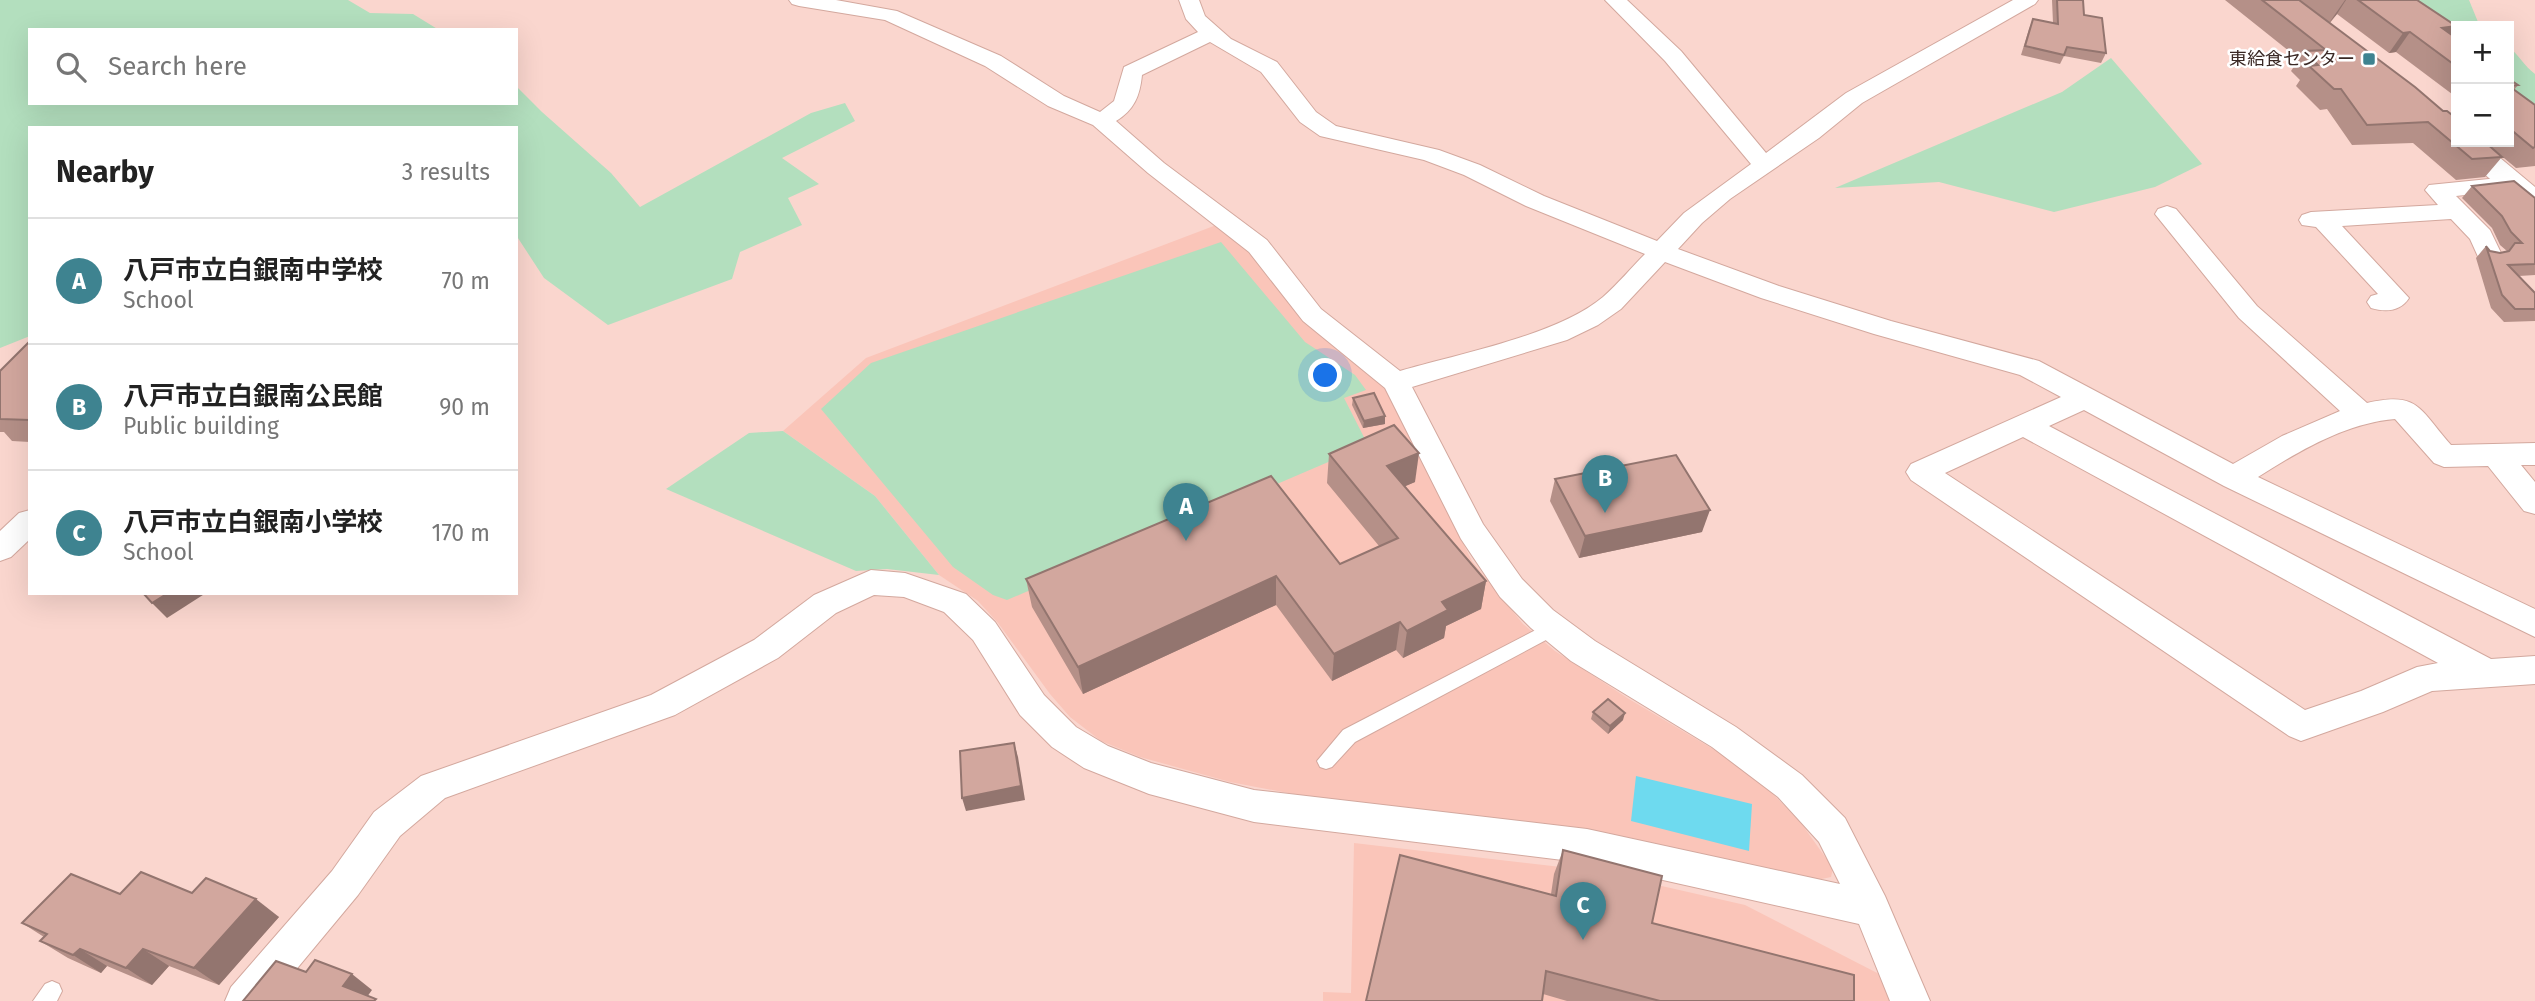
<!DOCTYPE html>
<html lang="en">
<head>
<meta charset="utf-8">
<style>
	body { margin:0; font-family:"Fira Sans","Noto Sans JP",sans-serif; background:#f2f2f2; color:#222 }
	.controls { position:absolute; right:21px; top:21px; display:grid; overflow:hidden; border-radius:0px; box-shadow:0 7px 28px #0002 }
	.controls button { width:63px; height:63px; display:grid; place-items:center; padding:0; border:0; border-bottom:2px solid #e0e0e0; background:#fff; color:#222; font:35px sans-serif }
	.you { position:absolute; left:1326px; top:376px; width:24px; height:24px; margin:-18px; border:5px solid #fff; border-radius:50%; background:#1a73e8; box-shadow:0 0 0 10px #1a73e833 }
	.badge { display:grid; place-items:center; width:46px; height:46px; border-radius:50%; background:#3e8390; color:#fff; font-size:23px; font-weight:700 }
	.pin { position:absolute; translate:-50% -58px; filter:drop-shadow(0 2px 4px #0008) }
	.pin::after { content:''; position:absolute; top:37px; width:24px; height:21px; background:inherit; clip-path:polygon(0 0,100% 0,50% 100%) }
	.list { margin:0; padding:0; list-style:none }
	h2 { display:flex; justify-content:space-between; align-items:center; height:91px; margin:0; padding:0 28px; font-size:30px }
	h2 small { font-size:23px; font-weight:400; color:#767676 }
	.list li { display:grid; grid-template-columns:46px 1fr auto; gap:21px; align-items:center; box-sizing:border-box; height:126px; padding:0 28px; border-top:2px solid #e0e0e0 }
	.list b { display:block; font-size:26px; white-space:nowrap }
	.list p { margin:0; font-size:23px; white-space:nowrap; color:#767676 }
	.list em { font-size:23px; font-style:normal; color:#767676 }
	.icon { flex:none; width:38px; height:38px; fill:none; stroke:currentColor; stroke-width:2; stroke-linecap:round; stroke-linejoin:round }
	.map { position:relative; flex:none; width:2535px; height:1001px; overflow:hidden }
	.search { position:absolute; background:#fff; box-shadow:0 7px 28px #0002; left:28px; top:28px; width:490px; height:77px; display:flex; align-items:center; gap:18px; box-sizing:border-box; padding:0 24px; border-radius:0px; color:#767676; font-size:26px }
	.panel { position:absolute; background:#fff; box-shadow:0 7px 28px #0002; left:28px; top:126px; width:490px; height:469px; border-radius:0px }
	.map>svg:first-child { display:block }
	.built { fill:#fac5b9 }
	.green { fill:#b3dfbe }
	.water { fill:#6edaef }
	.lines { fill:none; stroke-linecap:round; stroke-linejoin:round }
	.service-casing { stroke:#d3a89e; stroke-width:2 }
	.minor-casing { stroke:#d3a89e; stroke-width:2 }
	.tertiary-casing { stroke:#d3a89e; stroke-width:2 }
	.service { fill:#fff; fill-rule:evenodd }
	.minor { fill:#fff; fill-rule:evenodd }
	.tertiary { fill:#fff; fill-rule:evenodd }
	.wall { fill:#b59088 }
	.shaded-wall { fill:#93756f }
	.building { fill:#d2a79e; stroke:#93756f; stroke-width:2 }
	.poi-dot { fill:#3e8390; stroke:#fff; stroke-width:2.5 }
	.labels { text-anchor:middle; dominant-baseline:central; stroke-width:5; stroke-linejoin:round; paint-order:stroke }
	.far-poi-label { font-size:18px; fill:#3a2925; stroke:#fff; text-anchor:end }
</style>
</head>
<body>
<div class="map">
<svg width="2535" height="1001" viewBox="0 0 2535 1001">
	<rect width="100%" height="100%" fill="#fad6ce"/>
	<g class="built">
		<polygon points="1219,224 1254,251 1380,378 1472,561 1523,624 1555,651 1629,699 1723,755 1769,790 1801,823 1833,868 1831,877 1812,881 1330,801 1230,782 1140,757 1101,741 1070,717 1050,694 998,623 978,601 939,575 875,496 783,431 866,358"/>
		<polygon points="1354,843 1596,871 1745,905 1883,976 1892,1001 1323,1001 1323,992 1351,993"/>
	</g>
	<g class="green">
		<polygon points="0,0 348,0 370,13 413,14 439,30 30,30 30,103 516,103 516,86 542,112 611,173 640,207 811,113 845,103 855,121 782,158 819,184 788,198 802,225 740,252 732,279 608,325 544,278 516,235 516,128 30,128 30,336 0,348"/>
		<polygon points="2402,0 2469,0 2478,22 2483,26 2456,26 2456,35"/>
		<path d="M 2509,47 C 2519,55 2524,66 2535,74 L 2535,125 L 2509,93 Z"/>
		<polygon points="2111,58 2202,164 2155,187 2054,212 1939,182 1835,188 2062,92"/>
		<polygon points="1221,242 1305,342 1355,375 1366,390 1344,398 1368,445 1007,600 993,595 953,567 821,409 871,363"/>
		<polygon points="783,431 875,496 939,575 887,569 856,571 666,489 749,433"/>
	</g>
	<polygon class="water" points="1636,776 1752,804 1749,851 1631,821"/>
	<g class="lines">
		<g class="service-casing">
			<g id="service">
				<polygon points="1553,621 1559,623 1562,628 1559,633 1355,742 1332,767 1326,769 1320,767 1317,761 1343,730"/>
				<polygon points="52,981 59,984 62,991 57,1001 33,1001 45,984"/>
			</g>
		</g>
		<g class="minor-casing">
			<g id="minor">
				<path d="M 789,0 L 836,0 L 897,11 L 1001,56 L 1064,96 L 1100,112 L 1114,101 L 1124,67 L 1198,32 L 1186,19 L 1179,0 L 1199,0 L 1205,16 L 1231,39 L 1277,62 L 1316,112 L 1336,126 L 1439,150 L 1480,165 L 1544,196 L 1657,241 L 1684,213 L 1751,164 L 1665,61 L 1605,0 L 1627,0 L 1681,51 L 1766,153 L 1846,93 L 2013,0 L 2038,0 L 2035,4 L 1862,103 L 1819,138 L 1730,199 L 1702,223 L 1678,249 L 1779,286 L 1891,321 L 2039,361 L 2233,464 L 2282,436 L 2340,411 L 2239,318 L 2155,214 L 2158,209 L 2167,206 L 2176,209 L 2257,306 L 2367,403 C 2419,391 2419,409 2451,445 L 2535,443 L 2535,465 L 2521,465 L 2535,482 L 2535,514 L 2524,511 L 2488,466 L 2444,467 L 2434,463 L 2395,419 C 2346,423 2299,451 2258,477 L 2535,609 L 2535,637 L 2224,486 L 2084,410 L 2049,426 L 2491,659 L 2535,656 L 2535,684 L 2432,691 L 2383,712 L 2301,741 L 2289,736 L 1911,480 L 1906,472 L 1911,464 L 2061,397 L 2020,375 L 1874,334 L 1761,298 L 1665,262 L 1621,309 L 1598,325 L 1567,340 L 1412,387 L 1483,524 L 1522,579 L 1553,610 L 1595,641 L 1736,727 L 1802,775 L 1845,818 L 1885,896 L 1930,1001 L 1890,1001 L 1859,924 L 1587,863 L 1254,822 L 1149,794 L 1084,768 L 1052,747 L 1020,715 L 973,640 L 944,612 L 904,597 L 874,595 L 836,613 L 778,658 L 675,715 L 445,798 L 400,836 L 358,895 L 270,1001 L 225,1001 L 231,987 L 332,871 L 374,812 L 421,776 L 651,695 L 754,640 L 814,595 L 871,570 L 905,573 L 966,594 L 995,622 L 1044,695 L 1076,727 L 1108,746 L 1151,763 L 1254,790 L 1587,829 L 1840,884 L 1819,842 L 1778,797 L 1712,747 L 1571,661 L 1531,628 L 1500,597 L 1461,539 L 1385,388 L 1303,321 L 1249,252 L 1148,173 L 1093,125 L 1048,106 L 985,66 L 885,20 L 799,6 L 792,4 ZM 1210,42 L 1261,72 L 1300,122 L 1320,136 L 1424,160 L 1464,175 L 1526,206 L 1645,254 C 1631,268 1618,284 1603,297 C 1558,335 1458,354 1400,371 L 1321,309 L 1267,240 L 1164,163 L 1116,121 C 1134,110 1140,96 1142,75 ZM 2023,437 L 2438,663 L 2417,667 L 2361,691 L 2305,710 L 1945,473 Z"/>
				<path d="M 2509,177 L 2517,179 L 2521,184 L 2517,189 L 2456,196 L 2490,230 L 2502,255 L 2498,261 L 2489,263 L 2480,261 L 2470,239 L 2451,219 L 2342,226 L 2409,298 C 2400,312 2385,312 2371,308 L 2367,302 L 2371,296 L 2378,294 L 2316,227 L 2302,225 L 2299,220 L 2302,215 L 2311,212 L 2438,205 L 2425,190 L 2429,185 Z"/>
				<polygon points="30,510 30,539 11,557 0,561 0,531 19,513"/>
			</g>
		</g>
		<g class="tertiary-casing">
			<polygon id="tertiary" points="2456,135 2456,142 2481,142 2535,187 2535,211 2524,208 2454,148 2450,142"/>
		</g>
		<use href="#service" class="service"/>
		<use href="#minor" class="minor"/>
		<use href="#tertiary" class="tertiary"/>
	</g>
	<g class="wall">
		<polygon points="2052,0 2083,0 2084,15 2106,53 2101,63 2064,56 2060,64 2021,55 2029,29 2033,19 2053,23"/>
		<polygon points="2225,0 2417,0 2450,34 2456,38 2456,97 2396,52 2389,53 2337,14 2330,23 2456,142 2509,142 2509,79 2518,85 2514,90 2535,105 2535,166 2516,168 2486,143 2502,157 2485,177 2456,180 2413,143 2352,145 2327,109 2320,110 2296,86 2300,80 2291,71 2299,59"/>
		<polygon points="2472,186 2535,198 2535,275 2519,276 2535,293 2535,321 2504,322 2491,308 2476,258 2486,246 2490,251 2500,253 2507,251 2500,245 2492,228 2462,198"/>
		<polygon points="30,341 30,442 12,441 4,432 0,432 0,371"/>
		<polygon points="1353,398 1385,424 1363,428 1352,405"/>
		<polygon points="1329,454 1415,482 1405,486 1486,581 1481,609 1446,626 1444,638 1403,658 1396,650 1332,681 1276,605 1083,694 1032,607 1026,579 1340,564 1379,546 1327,483"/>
		<polygon points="1555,479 1702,532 1579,558 1550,501"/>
		<polygon points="1593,712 1623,720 1608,734 1591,719"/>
		<polygon points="1563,850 1652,923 1854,1001 1567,1001 1543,994 1551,894 1554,874"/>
		<polygon points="192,893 279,917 219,985 169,966 152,985 107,966 101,973 68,958 40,941 44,937 22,923 120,894"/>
	</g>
	<g class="shaded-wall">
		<polygon points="2345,0 2346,0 2337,14 2329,23"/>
		<polygon points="2456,26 2442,46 2442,28"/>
		<polygon points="2410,32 2396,52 2389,53 2403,33"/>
		<polygon points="1385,416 1385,424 1363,428 1364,421"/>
		<polygon points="1419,453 1415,482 1385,495 1387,466"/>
		<polygon points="1710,510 1702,532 1579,558 1585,536"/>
		<polygon points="1276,576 1276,605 1083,694 1078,667"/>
		<polygon points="1486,581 1481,609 1446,626 1444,638 1403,658 1407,631 1442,602"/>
		<polygon points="168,593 206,593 167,618 152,603"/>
		<polygon points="1400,622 1396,650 1332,681 1334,654"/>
		<polygon points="1625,713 1623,720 1608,734 1610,726"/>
		<polygon points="1014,743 1018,757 1025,800 966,811 962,798"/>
		<polygon points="256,899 279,917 219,985 194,968"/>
		<polygon points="80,949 107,966 101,973 73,955"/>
		<polygon points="143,949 169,966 152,985 126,968"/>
		<polygon points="352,974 372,990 364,1001 343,986"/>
	</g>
	<g class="building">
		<polygon points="2057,0 2083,0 2084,15 2102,18 2106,53 2067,47 2064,55 2025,46 2033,19 2058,24"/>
		<polygon points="2262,0 2299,0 2415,87 2443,111 2447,111 2456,118 2456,142 2485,142 2502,157 2472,159 2428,122 2367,125 2341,89 2334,89 2309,66 2318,65 2304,51 2326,50"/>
		<polygon points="2358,0 2417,0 2456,26 2442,28 2456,38 2456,66 2410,32 2403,33"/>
		<polygon points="2509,79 2518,85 2509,86 2535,105 2535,147 2533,148 2509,128"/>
		<polygon points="2514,181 2535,198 2535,264 2508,265 2535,293 2535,309 2515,309 2502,295 2486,246 2490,251 2500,253 2509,251 2515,243 2522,243 2511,232 2502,216 2472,186"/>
		<polygon points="30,341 30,420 0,419 0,371"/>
		<polygon points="1374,393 1385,416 1364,421 1353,398"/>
		<polygon points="1394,425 1419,453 1387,466 1486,581 1442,602 1448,610 1407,631 1400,622 1334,654 1276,576 1078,667 1026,579 1271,476 1340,564 1398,538 1329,454"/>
		<polygon points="1676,455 1710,510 1585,536 1555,479"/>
		<polygon points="143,593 168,593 152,603"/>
		<polygon points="1608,699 1625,713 1610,726 1593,712"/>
		<polygon points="1014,743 1021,786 962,798 960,751"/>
		<polygon points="1563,850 1662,876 1652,923 1854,975 1854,1001 1660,1001 1546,971 1542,1001 1366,1001 1400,855 1556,896"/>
		<polygon points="141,872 192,893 206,878 256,899 194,968 143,949 126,968 80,949 73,955 40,941 47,934 22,923 71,874 120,894"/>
		<polygon points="315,960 352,974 343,986 376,999 374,1001 243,1001 276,961 306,972"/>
	</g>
	<rect class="poi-dot" x="2362" y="52" width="14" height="14" rx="3.5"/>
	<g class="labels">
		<g class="far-poi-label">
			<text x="2355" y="59">東給食センター</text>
		</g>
	</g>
</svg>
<div class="controls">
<button>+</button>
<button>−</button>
</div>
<div class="you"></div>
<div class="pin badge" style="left:1186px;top:541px">A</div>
<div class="pin badge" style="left:1605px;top:513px">B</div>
<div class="pin badge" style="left:1583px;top:940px">C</div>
<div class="search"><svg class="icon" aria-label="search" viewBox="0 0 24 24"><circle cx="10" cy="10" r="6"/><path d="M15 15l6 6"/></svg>Search here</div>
<section class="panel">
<h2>Nearby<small>3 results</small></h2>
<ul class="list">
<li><span class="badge">A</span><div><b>八戸市立白銀南中学校</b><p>School</p></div><em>70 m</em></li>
<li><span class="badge">B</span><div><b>八戸市立白銀南公民館</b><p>Public building</p></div><em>90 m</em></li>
<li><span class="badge">C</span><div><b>八戸市立白銀南小学校</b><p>School</p></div><em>170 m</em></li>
</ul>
</section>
</div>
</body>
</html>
